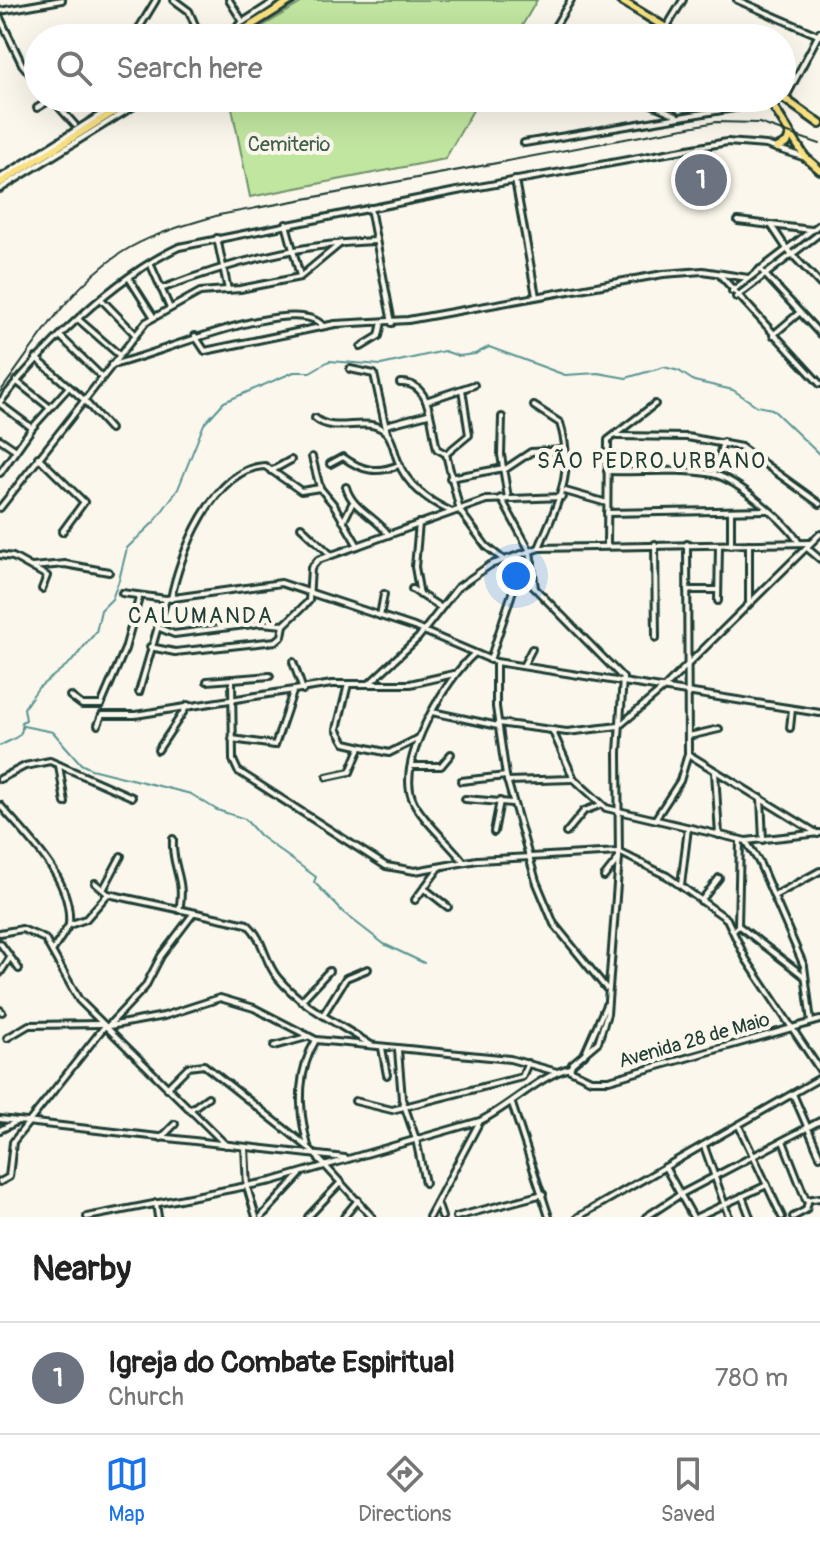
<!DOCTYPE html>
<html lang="en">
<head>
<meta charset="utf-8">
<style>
	body { margin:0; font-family:Pangolin,sans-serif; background:#f6f6f6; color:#222 }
	.you { position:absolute; left:516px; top:576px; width:28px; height:28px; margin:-20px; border:6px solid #fff; border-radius:50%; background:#1a73e8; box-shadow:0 0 0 12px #1a73e833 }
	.badge { display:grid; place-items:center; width:52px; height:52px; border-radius:50%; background:#1a73e8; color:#fff; font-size:26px; font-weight:700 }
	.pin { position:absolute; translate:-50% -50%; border:4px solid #fff; box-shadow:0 2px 8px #0006 }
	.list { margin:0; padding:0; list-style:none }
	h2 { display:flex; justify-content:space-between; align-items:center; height:104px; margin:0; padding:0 32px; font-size:34px }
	h2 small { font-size:26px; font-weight:400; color:#767676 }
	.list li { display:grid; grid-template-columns:52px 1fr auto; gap:24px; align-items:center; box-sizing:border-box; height:112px; padding:0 32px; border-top:2px solid #e0e0e0 }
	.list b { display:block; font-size:30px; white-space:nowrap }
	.list p { margin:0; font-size:26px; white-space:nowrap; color:#767676 }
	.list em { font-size:26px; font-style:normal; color:#767676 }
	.icon { flex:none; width:44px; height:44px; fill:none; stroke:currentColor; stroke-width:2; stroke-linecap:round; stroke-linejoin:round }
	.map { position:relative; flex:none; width:820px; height:1217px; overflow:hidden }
	.search { position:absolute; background:#fff; box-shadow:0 8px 32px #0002; left:24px; right:24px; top:24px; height:88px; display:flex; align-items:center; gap:20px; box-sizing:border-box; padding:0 28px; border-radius:44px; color:#767676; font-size:30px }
	.sheet { height:216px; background:#fff }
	nav { display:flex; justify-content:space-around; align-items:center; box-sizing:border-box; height:112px; border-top:2px solid #e0e0e0; background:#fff; font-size:22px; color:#767676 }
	nav a { display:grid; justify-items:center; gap:4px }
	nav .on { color:#1a73e8 }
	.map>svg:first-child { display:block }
	.green { fill:#c1e6a0; stroke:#70926a; stroke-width:2 }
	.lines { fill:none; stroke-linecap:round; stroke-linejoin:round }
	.stream { stroke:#579493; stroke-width:2 }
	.minor-casing { stroke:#1f3d34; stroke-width:10 }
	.major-casing { stroke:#1f3d34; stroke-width:12 }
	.minor { stroke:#fbf7ec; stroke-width:4 }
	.major { stroke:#f9e181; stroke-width:6 }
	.rail { stroke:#1f3d34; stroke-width:2 }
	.labels { text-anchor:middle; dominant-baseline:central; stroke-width:8; stroke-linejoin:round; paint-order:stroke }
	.park-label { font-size:20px; fill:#3f5f4a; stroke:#fbf7ec }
	.street-label { font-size:20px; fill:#1f3d34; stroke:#fbf7ec }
	.neighbourhood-label { font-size:22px; letter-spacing:2px; fill:#1f3d34; stroke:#fbf7ec }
</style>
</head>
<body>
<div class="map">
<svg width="820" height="1217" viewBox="0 0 820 1217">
	<rect width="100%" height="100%" fill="#fbf7ec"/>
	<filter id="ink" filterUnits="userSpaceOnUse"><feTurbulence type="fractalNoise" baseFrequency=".0125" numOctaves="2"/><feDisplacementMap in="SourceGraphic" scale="16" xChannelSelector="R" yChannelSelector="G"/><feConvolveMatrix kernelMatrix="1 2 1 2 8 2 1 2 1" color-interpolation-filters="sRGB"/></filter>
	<g filter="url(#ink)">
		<g class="green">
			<polygon points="306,0 537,0 515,38 243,38"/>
			<polygon points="230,98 480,98 445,159 250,197"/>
		</g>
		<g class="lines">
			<g class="stream">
				<polyline points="23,726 53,732 81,764 91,769 191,794 217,810 245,819 260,836 316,877 314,882 344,913 384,944 424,963"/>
				<path d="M 0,746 C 8,740 27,738 21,722 L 26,720 L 24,708 L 38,688 L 72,661 L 96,632 L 101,610 L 112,599 L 119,580 L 127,548 L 155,521 L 178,489 L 204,424 L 224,402 L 294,372 L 310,372 L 329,361 L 381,365 L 444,351 L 459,356 L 475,354 L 489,347 L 565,375 L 598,373 L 626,378 L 664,367 L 679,371 L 694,381 L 733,390 L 757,406 L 772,409 L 820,455"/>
			</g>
			<g class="minor-casing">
				<g id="minor">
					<polyline points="737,0 820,36"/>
					<polyline points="0,11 62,0"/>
					<polyline points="0,18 22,64 38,84"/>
					<polyline points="243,22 277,0"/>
					<polyline points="666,28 683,0"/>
					<polyline points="133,38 156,0"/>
					<polyline points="153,38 197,30 189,11 174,0"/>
					<polyline points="221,38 243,22 229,0"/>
					<polyline points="548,38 571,0"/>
					<polyline points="51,98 75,125"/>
					<polyline points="105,98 107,111"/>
					<polyline points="638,98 676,115"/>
					<polyline points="785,99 820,32"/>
					<polyline points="37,108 52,99"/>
					<polyline points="524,143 770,102"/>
					<polyline points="0,178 127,98"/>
					<polyline points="515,180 536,296"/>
					<polyline points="0,189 147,98"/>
					<polyline points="370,208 392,323"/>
					<polyline points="738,221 811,230"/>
					<polyline points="286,224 300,276"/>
					<polyline points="771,225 787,249 820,284"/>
					<polyline points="217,238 228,290"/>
					<polyline points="150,263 169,306"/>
					<polyline points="760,269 820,334"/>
					<polyline points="720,275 820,384"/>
					<polyline points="129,278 153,316"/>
					<path d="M 161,289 C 229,263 303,243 376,241"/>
					<polyline points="732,291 820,224"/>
					<polyline points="736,297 820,233"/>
					<polyline points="102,300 134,333"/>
					<polyline points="79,320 118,354"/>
					<polyline points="773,335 799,313"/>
					<polyline points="195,336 205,351 335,324 408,320 663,274 703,271 748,278"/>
					<polyline points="61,337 101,376"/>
					<polyline points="361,347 379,336 382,322"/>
					<polyline points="36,358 83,399 110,429"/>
					<path d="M 111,365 C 151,358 295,292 323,326"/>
					<polyline points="350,369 374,374 387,433"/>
					<polyline points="16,381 49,407"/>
					<path d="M 400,383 C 432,381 431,426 437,449 L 446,454 L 460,511 L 486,546 L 519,572 L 623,678 L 618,752 L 619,858 L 607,1014 L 598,1042 L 572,1064 L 570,1070 L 591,1080 L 609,1080 L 820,1020"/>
					<polyline points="426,401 474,385"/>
					<path d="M 0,402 C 45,346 113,278 179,247 L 457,191 L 727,142 L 766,145 L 803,157"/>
					<polyline points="0,404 32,428"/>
					<path d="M 534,406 L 560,423 C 576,474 557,503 539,548"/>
					<polyline points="502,417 501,455 508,498"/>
					<path d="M 315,418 C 336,436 366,414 386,432 C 393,439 394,452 398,461 C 406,484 428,501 450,511"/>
					<polyline points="386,425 428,414"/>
					<polyline points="617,436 687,437 741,447 820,504"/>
					<polyline points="0,439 16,450"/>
					<polyline points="446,454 469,435 462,389"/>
					<polyline points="38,457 84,502 62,532"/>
					<polyline points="312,457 320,488"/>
					<path d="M 330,464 L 343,457 C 362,471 377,474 399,465"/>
					<polyline points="504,470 531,452 564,450"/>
					<polyline points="271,471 291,460"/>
					<path d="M 607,471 C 641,472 680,468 713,474 C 736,479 787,522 799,543"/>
					<polyline points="0,473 32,428 69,387"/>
					<polyline points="714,474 723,442"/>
					<polyline points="450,478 504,468"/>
					<path d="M 346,487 C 352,509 375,516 388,534"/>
					<polyline points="565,491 607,503"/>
					<polyline points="501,498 530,551 535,588"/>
					<polyline points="0,508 146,322 200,292 240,289 300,277 341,243"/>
					<polyline points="607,513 768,510"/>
					<polyline points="344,520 352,504"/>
					<polyline points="419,523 415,567 420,595"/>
					<polyline points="301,527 330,554"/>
					<polyline points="655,544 656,638"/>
					<polyline points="607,545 608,440 655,404"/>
					<polyline points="731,545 731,511"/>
					<polyline points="807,548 820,559"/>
					<polyline points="0,555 13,557 47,576 42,589"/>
					<polyline points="32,567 65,564 109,572"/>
					<polyline points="412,589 440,607"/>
					<polyline points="687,590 718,590"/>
					<polyline points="122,593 166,599 281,583 414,627 496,662 820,713"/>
					<path d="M 171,599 C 179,556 213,468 265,466 L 301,491 L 320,488 L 334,505 L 358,546"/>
					<polyline points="718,601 719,545"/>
					<polyline points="749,602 749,544"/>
					<polyline points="380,616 384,594"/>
					<polyline points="157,627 174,634 261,623 284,625 309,601 311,568 318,560 486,500 562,497"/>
					<polyline points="150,647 175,652 276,641 282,636 284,625"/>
					<polyline points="490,660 519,572 532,562"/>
					<polyline points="293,662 303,690"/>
					<polyline points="496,662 496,707 506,776 536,881 554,924 606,988"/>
					<polyline points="523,666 532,649"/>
					<polyline points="232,679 233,760 238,771 386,866 415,871 477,860 619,852 667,876 727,919 746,959 820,1070"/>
					<polyline points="207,681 270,676"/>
					<polyline points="348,684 337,729 345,743 389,753 419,738"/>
					<polyline points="369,684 418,638 457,588 490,565 539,548 810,543"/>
					<polyline points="139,692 166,599"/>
					<polyline points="70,696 82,705 101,705 125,649 139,598"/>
					<polyline points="432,712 498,726"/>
					<polyline points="498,723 567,732 619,726 664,688 820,534"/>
					<polyline points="98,725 102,715 135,715 332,684 410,684 454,674"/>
					<polyline points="790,728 792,709"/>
					<polyline points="553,732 574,779 606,808 746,841 820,833"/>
					<polyline points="689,736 719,729"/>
					<polyline points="232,739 275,745 293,692"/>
					<polyline points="158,750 188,705"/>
					<polyline points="688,754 818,834"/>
					<polyline points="59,765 65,803"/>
					<polyline points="413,766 441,766 451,754"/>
					<polyline points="715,772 719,835"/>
					<polyline points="327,777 350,772 360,748"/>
					<polyline points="0,779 25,766 50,761 132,797"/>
					<polyline points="461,781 506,776"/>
					<polyline points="507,781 573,779"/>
					<polyline points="761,798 763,840"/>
					<polyline points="465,799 512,803"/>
					<path d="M 0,805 C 28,838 73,878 69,925 L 53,950"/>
					<polyline points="656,818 680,781 688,754 687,544"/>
					<polyline points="494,832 500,801"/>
					<polyline points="566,833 584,811 600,805"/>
					<path d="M 173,839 C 171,868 186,878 179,910"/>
					<polyline points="746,841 759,862 804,966 811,1022"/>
					<path d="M 463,861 C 449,843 419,817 412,798 C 397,759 446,679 474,654"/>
					<polyline points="604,877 619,858"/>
					<polyline points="681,885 688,828"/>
					<polyline points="104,888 121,856"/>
					<polyline points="425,889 448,907"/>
					<path d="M 108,894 L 247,924 C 264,938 264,962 278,978 C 303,1008 340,1024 371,1045"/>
					<polyline points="774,896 820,871"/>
					<polyline points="415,900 439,868"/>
					<polyline points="701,901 719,878"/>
					<polyline points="69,925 86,919 108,894 95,883"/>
					<polyline points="739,926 804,976"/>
					<polyline points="734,930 738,926 740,840"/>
					<polyline points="0,933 22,929 45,939 79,1000 226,1145"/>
					<polyline points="0,943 19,969"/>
					<polyline points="0,973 10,958"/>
					<polyline points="301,1001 329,971"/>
					<polyline points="0,1010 2,1012"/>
					<polyline points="323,1015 346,978 368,969"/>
					<polyline points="109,1025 145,987 161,956 193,914"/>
					<polyline points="7,1038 29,1025 101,1024"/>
					<polyline points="274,1046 307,1037"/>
					<polyline points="382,1048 387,1075"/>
					<polyline points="398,1050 402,1099 416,1139 425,1183"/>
					<polyline points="584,1055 606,1005"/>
					<polyline points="167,1088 188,1067 204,1065 309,1148 372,1217"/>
					<polyline points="793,1094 820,1156"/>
					<polyline points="355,1101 392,1110 522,1077 528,1063"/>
					<polyline points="512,1104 549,1217"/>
					<polyline points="190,1110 208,1097"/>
					<polyline points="0,1119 345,1158"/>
					<polyline points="739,1126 782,1217"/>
					<polyline points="0,1130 16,1122"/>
					<polyline points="161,1138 175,1124"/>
					<polyline points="783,1141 806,1200 820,1198"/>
					<path d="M 308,1146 C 298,1110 296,1073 316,1040"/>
					<polyline points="704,1146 729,1217"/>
					<polyline points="245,1147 247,1187 256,1217"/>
					<polyline points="665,1167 693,1217"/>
					<polyline points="0,1182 9,1177 13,1142 104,1027 164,1016 220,998 254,1008 316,1040 510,1059 557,1072"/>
					<polyline points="742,1196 750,1217"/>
					<polyline points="156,1203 158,1217"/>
					<polyline points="437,1203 442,1217"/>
					<path d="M 87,1217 L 272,1181 L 480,1121 C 509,1107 542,1074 570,1068"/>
					<polyline points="261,1217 300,1175"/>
					<polyline points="308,1217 341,1182"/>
					<polyline points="344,1217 358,1200"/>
					<polyline points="429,1217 480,1121"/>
					<polyline points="456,1217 543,1194"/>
					<polyline points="578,1217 820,1078"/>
					<polyline points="646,1217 681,1194 820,1121"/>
					<polyline points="697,1217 767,1185"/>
					<polyline points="793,1217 806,1210 808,1202"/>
				</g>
			</g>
			<g class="major-casing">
				<g id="major">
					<polyline points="620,0 683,38"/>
					<polyline points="231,38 292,0"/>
					<polyline points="782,97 820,124"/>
					<polyline points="768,98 805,157 820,170"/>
					<polyline points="777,148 787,143 790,135"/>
					<polyline points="0,183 136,98"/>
				</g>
			</g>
			<use href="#minor" class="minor"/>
			<use href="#major" class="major"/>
			<path class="rail" d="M 0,392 C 36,344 69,287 121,253 C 150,234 186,225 219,215 L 716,122 L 759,123 L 820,144"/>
		</g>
	</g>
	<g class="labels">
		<g class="park-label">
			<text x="289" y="144">Cemiterio</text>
		</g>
		<g class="street-label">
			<text transform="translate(694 1040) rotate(-16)">Avenida 28 de Maio</text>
		</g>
		<g class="neighbourhood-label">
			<text x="652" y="461">SÃO PEDRO URBANO</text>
			<text x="201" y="616">CALUMANDA</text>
		</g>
	</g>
</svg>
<div class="you"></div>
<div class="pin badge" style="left:701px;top:180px;background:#6b7280">1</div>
<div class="search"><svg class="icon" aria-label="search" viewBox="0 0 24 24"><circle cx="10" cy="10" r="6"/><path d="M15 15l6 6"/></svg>Search here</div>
</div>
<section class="sheet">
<h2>Nearby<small></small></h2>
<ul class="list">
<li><span class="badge" style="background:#6b7280">1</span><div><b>Igreja do Combate Espiritual</b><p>Church</p></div><em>780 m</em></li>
</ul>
</section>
<nav>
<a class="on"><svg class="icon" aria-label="map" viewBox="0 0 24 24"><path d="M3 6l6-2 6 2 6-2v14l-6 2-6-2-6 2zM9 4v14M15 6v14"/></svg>Map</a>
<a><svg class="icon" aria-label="directions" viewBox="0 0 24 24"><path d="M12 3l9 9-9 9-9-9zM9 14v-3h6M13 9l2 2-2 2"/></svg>Directions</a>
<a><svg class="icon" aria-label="saved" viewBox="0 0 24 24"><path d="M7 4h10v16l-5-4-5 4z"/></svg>Saved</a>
</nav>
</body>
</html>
